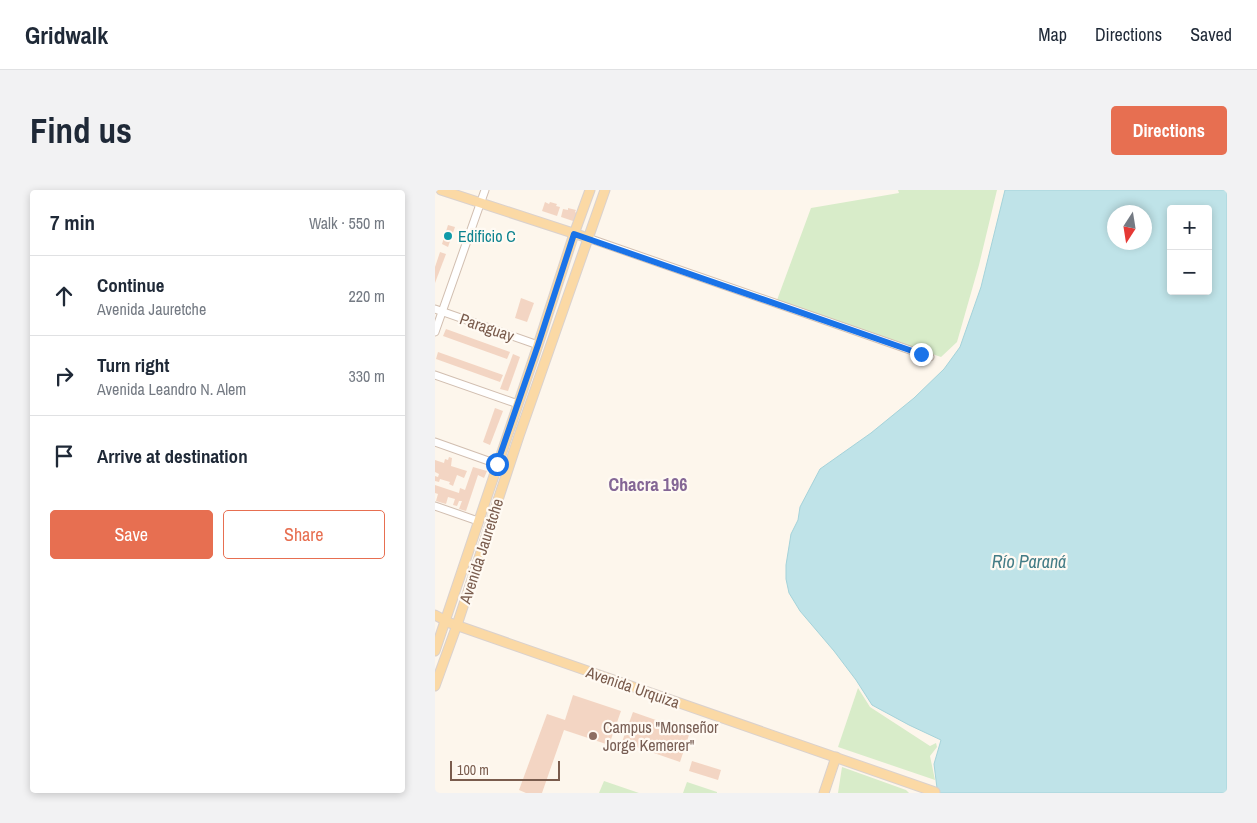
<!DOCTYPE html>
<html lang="en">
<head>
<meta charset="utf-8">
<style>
	body { margin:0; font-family:"Archivo Narrow",sans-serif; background:#f2f2f3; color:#1f2937 }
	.controls { position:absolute; right:15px; top:15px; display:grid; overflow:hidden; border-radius:5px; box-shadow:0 2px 8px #0003 }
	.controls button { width:45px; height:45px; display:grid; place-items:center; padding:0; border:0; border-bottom:1px solid #e0e1e3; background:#fff; color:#1f2937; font:25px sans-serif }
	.compass { position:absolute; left:672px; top:15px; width:45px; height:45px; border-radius:50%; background:#fff; box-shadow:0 2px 8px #0003; rotate:192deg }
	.scale { position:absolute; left:15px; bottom:12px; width:110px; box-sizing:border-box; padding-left:5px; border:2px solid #7a5c4d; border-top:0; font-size:14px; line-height:18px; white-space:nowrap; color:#7a5c4d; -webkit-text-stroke:4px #fffaf3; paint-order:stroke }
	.stop { position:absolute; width:15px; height:15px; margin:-11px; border:4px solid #1a73e8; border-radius:50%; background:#fff }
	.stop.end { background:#1a73e8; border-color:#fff; box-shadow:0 1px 5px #0008 }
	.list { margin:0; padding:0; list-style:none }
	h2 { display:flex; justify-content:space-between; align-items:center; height:65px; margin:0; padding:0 20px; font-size:21px }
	h2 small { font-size:16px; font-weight:400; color:#747a83 }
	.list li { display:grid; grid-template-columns:32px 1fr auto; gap:15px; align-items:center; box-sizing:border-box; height:80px; padding:0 20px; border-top:1px solid #e0e1e3 }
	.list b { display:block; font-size:19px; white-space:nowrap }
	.list p { margin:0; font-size:16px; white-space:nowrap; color:#747a83 }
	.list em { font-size:16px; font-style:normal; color:#747a83 }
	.actions { display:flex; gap:10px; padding:15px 20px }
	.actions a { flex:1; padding:11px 0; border:1px solid #e76f51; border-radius:5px; text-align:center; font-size:18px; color:#e76f51 }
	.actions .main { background:#e76f51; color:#fff }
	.icon { flex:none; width:28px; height:28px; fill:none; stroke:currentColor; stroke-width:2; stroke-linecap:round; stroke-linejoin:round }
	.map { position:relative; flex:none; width:792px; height:603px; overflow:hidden; border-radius:5px }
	header { display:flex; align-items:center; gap:30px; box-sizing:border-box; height:70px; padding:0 25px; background:#fff; border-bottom:1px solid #e0e1e3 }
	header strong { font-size:24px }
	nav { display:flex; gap:28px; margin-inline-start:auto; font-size:18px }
	.intro { display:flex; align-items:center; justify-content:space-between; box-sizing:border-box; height:120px; padding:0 30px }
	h1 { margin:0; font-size:35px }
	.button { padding:12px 22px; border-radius:5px; background:#e76f51; color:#fff; font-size:18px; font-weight:700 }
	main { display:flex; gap:30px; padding:0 30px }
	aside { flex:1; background:#fff; border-radius:5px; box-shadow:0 2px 8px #0003 }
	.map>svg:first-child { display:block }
	.green { fill:#d8ecc9 }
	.water { fill:#bfe3e8; stroke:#a5d3da; fill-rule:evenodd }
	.building { fill:#f3d5c3 }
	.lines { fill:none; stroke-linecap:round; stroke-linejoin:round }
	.minor-casing { stroke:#d1beb0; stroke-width:9 }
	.major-casing { stroke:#dad1cd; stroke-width:11 }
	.minor { stroke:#fff; stroke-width:7 }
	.major { stroke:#fbd9a5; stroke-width:9 }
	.route { stroke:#1a73e8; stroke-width:6 }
	.culture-dot { fill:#0f9aa8; stroke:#fffaf3; stroke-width:2 }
	.education-dot { fill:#8d6e63; stroke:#fffaf3; stroke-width:2 }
	.labels { text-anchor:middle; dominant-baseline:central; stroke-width:4.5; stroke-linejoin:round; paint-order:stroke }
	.culture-label { font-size:16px; fill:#0d838f; stroke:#fffaf3; text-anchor:start }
	.street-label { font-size:16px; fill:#7a5c4d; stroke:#fffaf3 }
	.education-label { font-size:16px; fill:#785e54; stroke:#fffaf3; text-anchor:start }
	.neighbourhood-label { font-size:18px; font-weight:bold; fill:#846695; stroke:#fffaf3 }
	.water-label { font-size:18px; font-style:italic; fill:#437c86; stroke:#fffaf3 }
</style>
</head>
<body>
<header>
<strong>Gridwalk</strong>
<nav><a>Map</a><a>Directions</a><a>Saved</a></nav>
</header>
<div class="intro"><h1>Find us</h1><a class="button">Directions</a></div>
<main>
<aside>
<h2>7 min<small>Walk · 550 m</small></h2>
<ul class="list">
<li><svg class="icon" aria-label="ahead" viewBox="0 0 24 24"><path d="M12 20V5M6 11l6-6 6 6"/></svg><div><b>Continue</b><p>Avenida Jauretche</p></div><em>220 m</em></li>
<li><svg class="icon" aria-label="right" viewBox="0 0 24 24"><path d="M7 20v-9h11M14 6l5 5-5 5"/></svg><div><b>Turn right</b><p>Avenida Leandro N. Alem</p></div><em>330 m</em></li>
<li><svg class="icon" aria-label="arrive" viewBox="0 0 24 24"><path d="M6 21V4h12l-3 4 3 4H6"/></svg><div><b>Arrive at destination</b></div></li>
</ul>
<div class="actions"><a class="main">Save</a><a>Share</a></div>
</aside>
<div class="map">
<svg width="792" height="603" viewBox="0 0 792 603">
	<rect width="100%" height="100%" fill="#fdf6ec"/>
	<g class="green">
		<polygon points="463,0 562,0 544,75 522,152 506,167 342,110 376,18 464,3"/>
		<polygon points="423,498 435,517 495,556 501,553 502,557 495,566 500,590 403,557"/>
		<polygon points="407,577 471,600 474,603 403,603"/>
		<polygon points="169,591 204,603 164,603"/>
		<polygon points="252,592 282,602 282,603 248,603"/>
	</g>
	<path class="water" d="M 570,0 L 792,0 L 792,603 L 504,603 L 502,598 L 499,574 L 506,550 L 474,535 L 437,515 L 421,490 L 399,461 L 365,421 L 354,403 L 351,389 L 351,375 L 356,344 L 363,330 L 365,317 L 385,279 L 436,243 L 479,208 L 509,179 L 525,157 L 546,97 ZM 736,19 L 773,19 L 773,101 L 736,101 ZM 680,22 L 710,22 L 710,52 L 680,52 Z"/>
	<g class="building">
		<polygon points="110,12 114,14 115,12 122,14 121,16 125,17 122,26 107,21"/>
		<polygon points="133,18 141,20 140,22 143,24 141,32 126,27 128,19 133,20"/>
		<polygon points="13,35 20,37 13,57 7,54"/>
		<polygon points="5,62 11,64 0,93 0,77"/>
		<polygon points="86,108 99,113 92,132 80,128"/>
		<polygon points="11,139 75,162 72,169 8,146"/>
		<polygon points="3,162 68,185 65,192 1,169"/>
		<polygon points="78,164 85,167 73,201 65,199"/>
		<polygon points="60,218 68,221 55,255 48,252"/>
		<polygon points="14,267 17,268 16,276 32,281 29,288 22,285 18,296 14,294 15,292 5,289 4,292 0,291 0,286 3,287 4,284 0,282 0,270 9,273 10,269 13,270"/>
		<polygon points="38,277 52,281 49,288 43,285 31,321 24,319 27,311 24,311 22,316 18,315 20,309 13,307 11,314 1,311 3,304 0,303 0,295 24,303 25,298 30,300"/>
		<polygon points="138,505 186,521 174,555 129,540 107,603 91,603 84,600 112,524 130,530"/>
		<polygon points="198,522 255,542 245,572 187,552"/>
		<polygon points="257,571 286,580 283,590 254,581"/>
	</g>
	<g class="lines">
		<g class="minor-casing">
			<g id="minor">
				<polyline points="150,47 495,167"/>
				<polyline points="0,119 103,155"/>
				<polyline points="0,142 50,0"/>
				<polyline points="0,185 83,214"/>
				<polyline points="0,252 62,274"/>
				<polyline points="0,316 43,331"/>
			</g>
		</g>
		<g class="major-casing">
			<g id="major">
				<polyline points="6,0 147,46"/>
				<polyline points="0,425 15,433 500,602"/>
				<polyline points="0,461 103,155 139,44 155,0"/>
				<polyline points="0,496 22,435 84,246 170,0"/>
				<polyline points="389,603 401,567"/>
			</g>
		</g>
		<use href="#minor" class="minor"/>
		<use href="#major" class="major"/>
	</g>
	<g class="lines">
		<polyline class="route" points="62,274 103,155 139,44 486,164"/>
	</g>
	<circle class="culture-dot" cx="13" cy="46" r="5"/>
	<circle class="education-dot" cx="158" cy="546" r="5"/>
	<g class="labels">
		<g class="culture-label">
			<text x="23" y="46">Edificio C</text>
		</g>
		<g class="street-label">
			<text transform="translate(52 137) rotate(19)">Paraguay</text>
			<text transform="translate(46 361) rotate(-72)">Avenida Jauretche</text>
			<text transform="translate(198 497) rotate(19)">Avenida Urquiza</text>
		</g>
		<g class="education-label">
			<text x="168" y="537">Campus "Monseñor<tspan x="168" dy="18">Jorge Kemerer"</tspan></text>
		</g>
		<g class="neighbourhood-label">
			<text x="213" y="294">Chacra 196</text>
		</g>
		<g class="water-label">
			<text x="594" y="371">Río Paraná</text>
		</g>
	</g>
</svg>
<div class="controls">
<button>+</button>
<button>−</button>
</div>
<svg class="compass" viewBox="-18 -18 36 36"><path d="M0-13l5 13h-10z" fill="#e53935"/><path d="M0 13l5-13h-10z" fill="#747a83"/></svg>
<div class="scale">100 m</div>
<div class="stop" style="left:62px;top:274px"></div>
<div class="stop end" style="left:486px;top:164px"></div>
</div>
</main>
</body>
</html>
